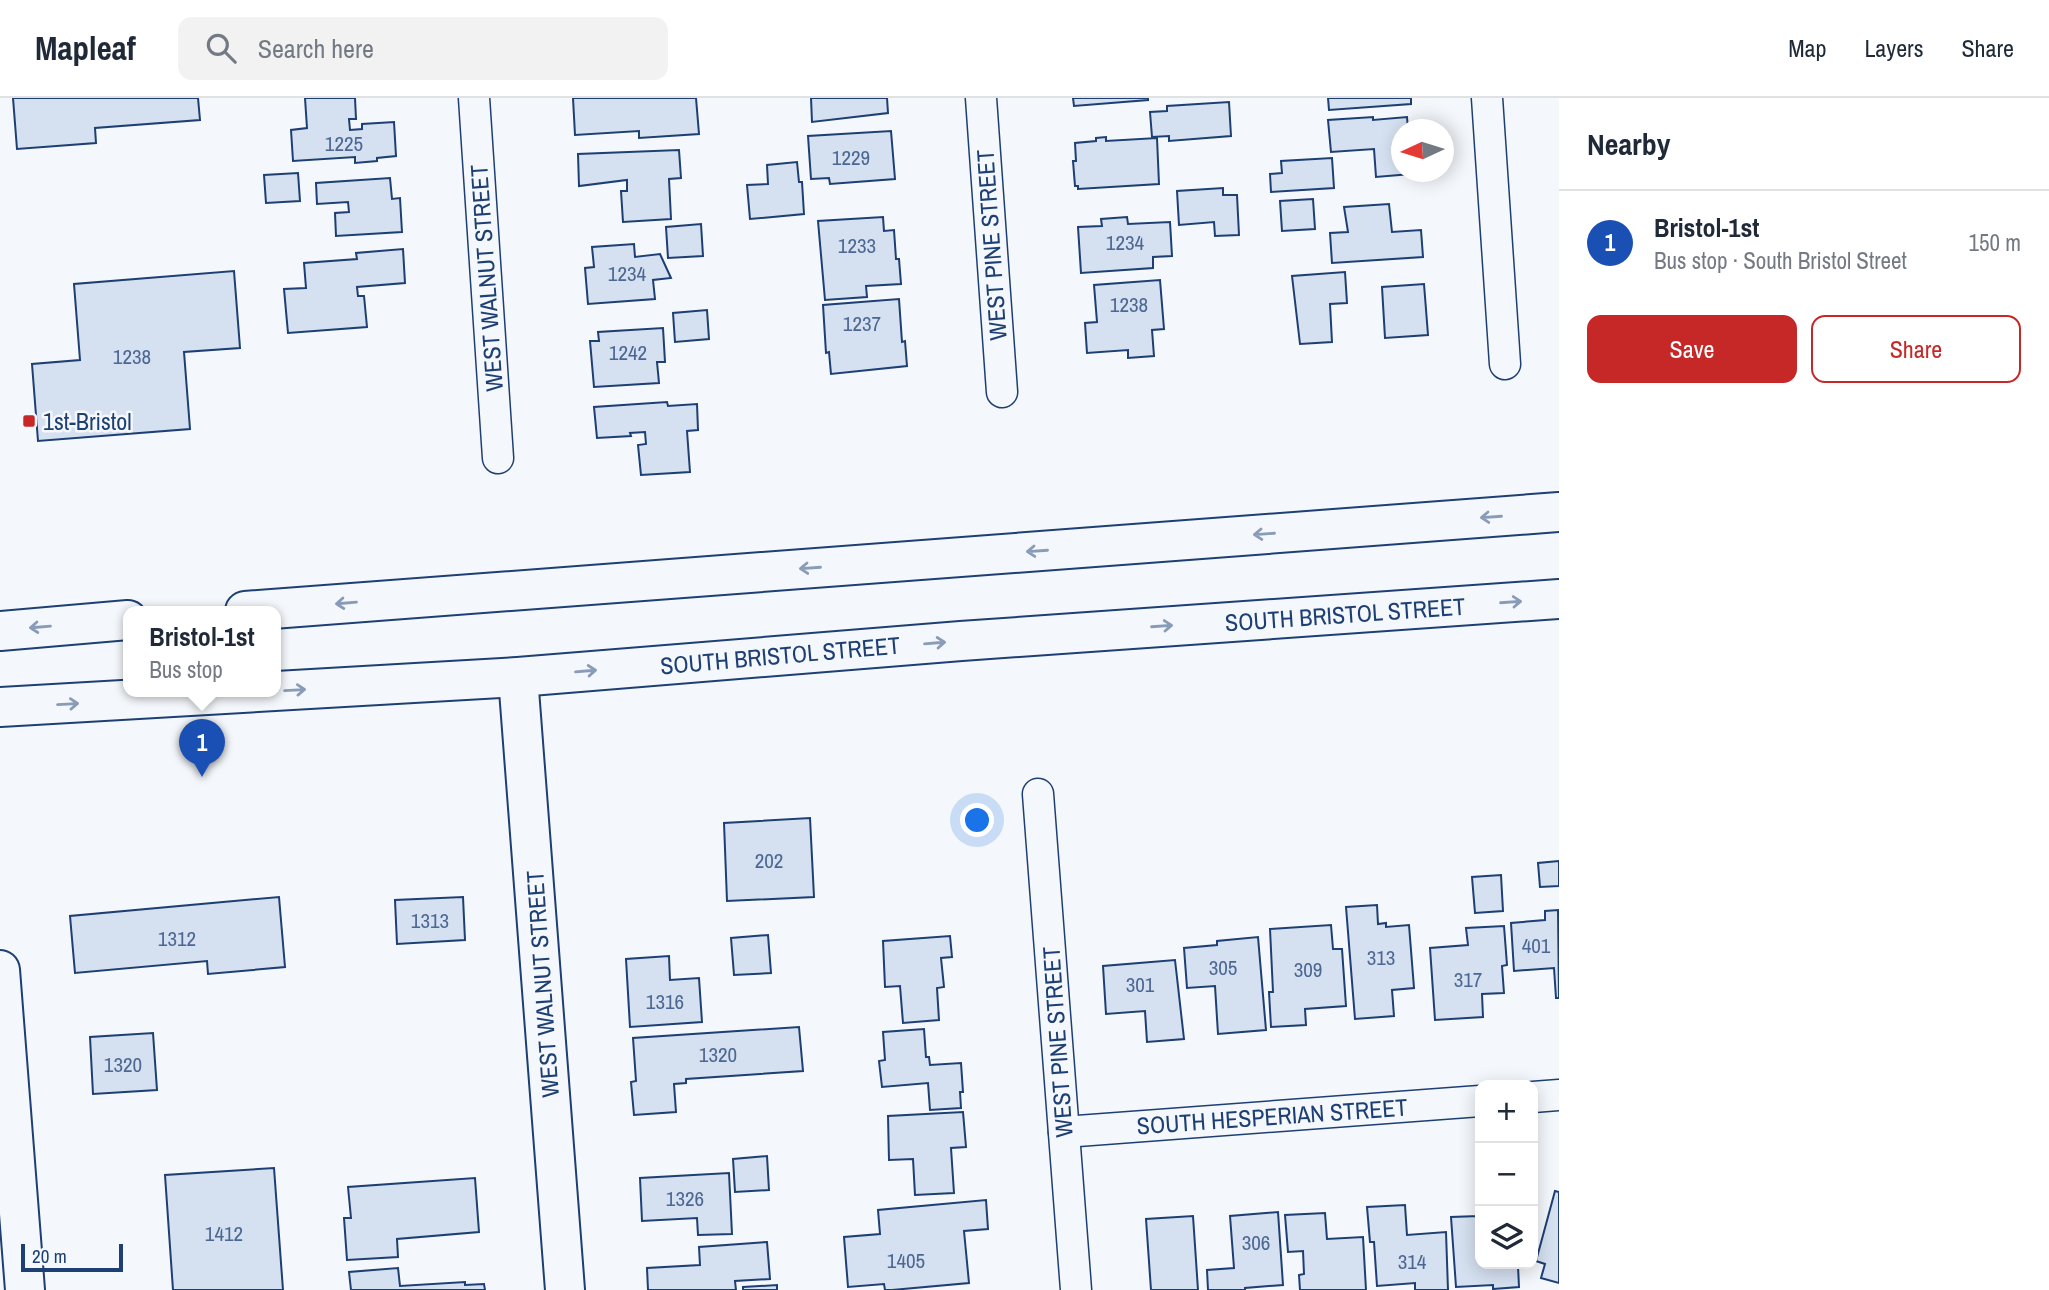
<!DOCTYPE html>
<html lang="en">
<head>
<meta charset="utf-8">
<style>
	body { margin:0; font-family:"Archivo Narrow",sans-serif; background:#f2f2f3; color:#1f2937 }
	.controls { position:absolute; right:21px; bottom:21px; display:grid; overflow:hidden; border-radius:14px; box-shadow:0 4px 18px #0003 }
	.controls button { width:63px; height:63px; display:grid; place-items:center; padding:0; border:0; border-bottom:2px solid #e0e1e3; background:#fff; color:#1f2937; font:35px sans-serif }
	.compass { position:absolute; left:1391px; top:21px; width:63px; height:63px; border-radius:50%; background:#fff; box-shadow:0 4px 18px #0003; rotate:266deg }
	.scale { position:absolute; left:21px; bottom:18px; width:102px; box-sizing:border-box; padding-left:7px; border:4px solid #1d3f73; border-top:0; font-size:19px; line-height:24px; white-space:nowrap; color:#1d3f73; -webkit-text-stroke:5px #f4f7fb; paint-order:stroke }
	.you { position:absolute; left:978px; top:723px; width:24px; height:24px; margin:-18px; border:5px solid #fff; border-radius:50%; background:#1a73e8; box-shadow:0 0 0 10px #1a73e833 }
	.badge { display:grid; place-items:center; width:46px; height:46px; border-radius:50%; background:#c62828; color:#fff; font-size:23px; font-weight:700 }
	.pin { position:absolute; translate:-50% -58px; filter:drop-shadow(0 2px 4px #0008) }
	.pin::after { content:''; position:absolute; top:37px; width:24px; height:21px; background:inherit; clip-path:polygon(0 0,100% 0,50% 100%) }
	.popup { position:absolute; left:123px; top:508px; width:158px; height:91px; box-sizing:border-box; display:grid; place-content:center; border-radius:14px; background:#fff; filter:drop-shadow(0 2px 5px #0005); font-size:23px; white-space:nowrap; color:#747a83 }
	.popup b { font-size:26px; color:#1f2937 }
	.popup::after { content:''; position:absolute; left:50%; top:100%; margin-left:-14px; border:14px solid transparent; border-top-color:#fff }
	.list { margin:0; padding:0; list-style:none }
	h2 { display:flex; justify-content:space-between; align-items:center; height:91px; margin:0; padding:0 28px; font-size:30px }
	h2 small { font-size:23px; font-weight:400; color:#747a83 }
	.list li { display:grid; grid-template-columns:46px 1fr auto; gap:21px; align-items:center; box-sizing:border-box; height:105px; padding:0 28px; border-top:2px solid #e0e1e3 }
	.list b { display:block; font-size:26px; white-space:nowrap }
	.list p { margin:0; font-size:23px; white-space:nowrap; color:#747a83 }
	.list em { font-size:23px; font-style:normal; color:#747a83 }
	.actions { display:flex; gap:14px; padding:21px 28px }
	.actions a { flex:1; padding:16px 0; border:2px solid #c62828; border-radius:14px; text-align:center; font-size:24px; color:#c62828 }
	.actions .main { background:#c62828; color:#fff }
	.icon { flex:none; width:38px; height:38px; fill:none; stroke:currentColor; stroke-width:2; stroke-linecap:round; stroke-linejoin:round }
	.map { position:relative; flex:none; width:1559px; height:1192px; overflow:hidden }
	header { display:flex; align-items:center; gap:42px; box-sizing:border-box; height:98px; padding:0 35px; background:#fff; border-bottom:2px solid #e0e1e3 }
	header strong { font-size:33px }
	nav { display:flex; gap:38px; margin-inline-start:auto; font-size:24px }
	.search { width:490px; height:63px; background:#f2f2f3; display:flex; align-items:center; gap:18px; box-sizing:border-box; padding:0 24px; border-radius:14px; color:#747a83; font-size:26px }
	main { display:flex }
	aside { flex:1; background:#fff }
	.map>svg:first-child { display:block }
	.building { fill:#d5e0f0; stroke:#1d3f73; stroke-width:2 }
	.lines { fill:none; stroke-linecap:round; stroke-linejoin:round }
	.minor-casing { stroke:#1d3f73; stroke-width:33 }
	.tertiary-casing { stroke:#1d3f73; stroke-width:42 }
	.secondary-casing { stroke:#1d3f73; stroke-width:42 }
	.primary-casing { stroke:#1d3f73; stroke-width:42 }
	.minor { stroke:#f4f7fb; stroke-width:30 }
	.tertiary { stroke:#f4f7fb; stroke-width:38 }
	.secondary { stroke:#f4f7fb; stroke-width:38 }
	.primary { stroke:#f4f7fb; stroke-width:38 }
	.oneway { stroke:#889bb7 }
	.poi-dot { fill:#c62828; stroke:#f4f7fb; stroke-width:2.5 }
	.labels { text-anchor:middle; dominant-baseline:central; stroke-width:5; stroke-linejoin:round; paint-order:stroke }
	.number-label { font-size:21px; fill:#4b6792 }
	.street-label { font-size:24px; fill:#1d3f73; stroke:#f4f7fb }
	.poi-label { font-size:24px; fill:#1d3f73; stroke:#f4f7fb; text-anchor:start }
</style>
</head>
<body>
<header>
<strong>Mapleaf</strong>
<div class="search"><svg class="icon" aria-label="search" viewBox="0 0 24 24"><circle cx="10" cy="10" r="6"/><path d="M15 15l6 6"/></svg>Search here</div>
<nav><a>Map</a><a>Layers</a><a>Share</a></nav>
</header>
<main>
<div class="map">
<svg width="1559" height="1192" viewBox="0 0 1559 1192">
	<rect width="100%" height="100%" fill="#f4f7fb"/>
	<g class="building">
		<polygon points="13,0 198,0 200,22 95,30 96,45 17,51"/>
		<polygon points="305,0 355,0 356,21 349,21 350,32 362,31 362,26 394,24 396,58 377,60 377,63 355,65 355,59 293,63 291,32 307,30"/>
		<polygon points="573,0 696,0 699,36 639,40 639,33 575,37"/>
		<polygon points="811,0 887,0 888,15 812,24"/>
		<polygon points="1073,0 1148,0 1148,2 1074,8"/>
		<polygon points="1328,0 1411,0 1411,6 1329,12"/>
		<polygon points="1229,4 1231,38 1169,43 1169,38 1152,39 1150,14 1167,13 1167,8"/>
		<polygon points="1373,19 1373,22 1407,19 1408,32 1402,32 1402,74 1411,74 1411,76 1376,79 1374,51 1331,54 1328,22"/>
		<polygon points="891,33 895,81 830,86 829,80 811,81 808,38"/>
		<polygon points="1106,39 1106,43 1157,40 1159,86 1078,91 1078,88 1075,88 1073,63 1076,63 1075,45 1096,43 1096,40"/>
		<polygon points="679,52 681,80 669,81 671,121 623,124 621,93 627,93 627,82 579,88 578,56"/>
		<polygon points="1332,60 1334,90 1271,94 1270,76 1282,75 1281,63"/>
		<polygon points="797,64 799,84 802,84 804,116 750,121 747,87 768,86 767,67"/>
		<polygon points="298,75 300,103 266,105 264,77"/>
		<polygon points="390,80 392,101 400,100 402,134 336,138 335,115 349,114 348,104 317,106 316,85"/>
		<polygon points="1223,90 1223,97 1237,97 1239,137 1215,138 1214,124 1179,127 1177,93"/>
		<polygon points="1313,101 1315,131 1282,133 1280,103"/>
		<polygon points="1389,106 1392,134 1421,132 1423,159 1332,165 1330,135 1348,134 1344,109"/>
		<polygon points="883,119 884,133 894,132 896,161 899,161 901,186 866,188 867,199 825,202 818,123"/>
		<polygon points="1127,119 1128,126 1170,124 1172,158 1153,159 1153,170 1081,175 1078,129 1102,128 1101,121"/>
		<polygon points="701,126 703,158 668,160 666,129"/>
		<polygon points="634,146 635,159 660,156 671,180 653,182 655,201 588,206 585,170 594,169 592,149"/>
		<polygon points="403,151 405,185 357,189 358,198 364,198 367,229 288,235 284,191 306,190 304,165 357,161 356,155"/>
		<polygon points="234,173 240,250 184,254 190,331 38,343 32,266 80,262 74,186"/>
		<polygon points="1345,174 1347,205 1330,206 1332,244 1300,246 1292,178"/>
		<polygon points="1160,182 1164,231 1152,232 1154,258 1128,260 1128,252 1087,255 1085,225 1097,224 1094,187"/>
		<polygon points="1424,186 1428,237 1385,240 1382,189"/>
		<polygon points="899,201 902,244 905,243 907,268 831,276 829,254 826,255 823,207"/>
		<polygon points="707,212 709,241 675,244 673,215"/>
		<polygon points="663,230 665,264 657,264 659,285 594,289 590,243 599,243 598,234"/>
		<polygon points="667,304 668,308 697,306 698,332 687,333 690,374 641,377 638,347 646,346 645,334 630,335 631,338 597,340 594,309"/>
		<polygon points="810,720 814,799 727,803 724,725"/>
		<polygon points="1559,763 1559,788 1540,789 1538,765"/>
		<polygon points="1501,777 1503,813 1475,815 1472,779"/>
		<polygon points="279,799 285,869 208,876 207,863 75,875 70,818"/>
		<polygon points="463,799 465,842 397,846 395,802"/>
		<polygon points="1377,807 1378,826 1386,825 1386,829 1409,827 1414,890 1392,892 1394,918 1355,921 1346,809"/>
		<polygon points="1558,812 1559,900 1556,900 1554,870 1514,873 1511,825 1545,822 1545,813"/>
		<polygon points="1331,827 1333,851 1342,851 1346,908 1305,911 1306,927 1271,929 1269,894 1273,894 1270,831"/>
		<polygon points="1504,828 1507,867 1502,868 1504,895 1482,896 1483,919 1435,922 1430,850 1468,847 1466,830"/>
		<polygon points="768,837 771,875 734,877 731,840"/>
		<polygon points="950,838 952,859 941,860 944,889 937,890 939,922 903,925 900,888 885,889 883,843"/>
		<polygon points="1258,839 1266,932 1218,936 1215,888 1187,890 1184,850 1217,847 1217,843"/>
		<polygon points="669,858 670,882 699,880 702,924 630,929 626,861"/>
		<polygon points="1175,862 1184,941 1147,944 1145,913 1106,916 1103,868"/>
		<polygon points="799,929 803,973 686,981 686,985 674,986 676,1014 634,1017 631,984 636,983 633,940"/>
		<polygon points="924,931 926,959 929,959 930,967 961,965 963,994 960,994 961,1010 930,1012 928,985 882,989 879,963 885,962 883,934"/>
		<polygon points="153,935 157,992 93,996 90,939"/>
		<polygon points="963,1014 966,1049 951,1050 954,1095 915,1097 913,1061 889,1062 888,1018"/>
		<polygon points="767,1058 769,1092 735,1094 733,1061"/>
		<polygon points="274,1070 283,1192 173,1192 165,1077"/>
		<polygon points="729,1075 732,1136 698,1137 697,1120 642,1123 640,1080"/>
		<polygon points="475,1080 479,1134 397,1141 398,1159 347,1162 344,1120 351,1120 348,1089"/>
		<polygon points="1555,1093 1559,1094 1559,1185 1541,1180 1545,1166 1536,1163"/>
		<polygon points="1477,1099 1480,1099 1480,1166 1531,1166 1518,1168 1519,1189 1493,1191 1493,1187 1456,1189 1451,1119 1479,1118"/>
		<polygon points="986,1102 988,1131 964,1133 969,1185 892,1192 885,1192 884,1186 848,1189 844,1139 880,1136 878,1112"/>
		<polygon points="1405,1107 1407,1137 1446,1134 1448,1192 1415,1192 1415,1185 1377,1188 1374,1144 1370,1144 1367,1109"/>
		<polygon points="1278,1114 1283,1187 1245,1190 1245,1192 1208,1192 1207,1172 1234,1170 1230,1118"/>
		<polygon points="1325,1115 1327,1141 1363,1139 1366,1192 1300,1192 1299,1177 1304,1176 1303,1153 1288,1154 1285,1117"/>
		<polygon points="1193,1118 1198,1192 1151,1192 1146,1121"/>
		<polygon points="767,1144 770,1181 735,1183 736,1192 648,1192 647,1170 700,1167 699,1149"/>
		<polygon points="398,1170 400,1188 465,1184 465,1187 484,1186 485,1192 351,1192 349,1174"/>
		<polygon points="777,1187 777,1192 743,1192 743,1189"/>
	</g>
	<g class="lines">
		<g class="minor-casing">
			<g id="minor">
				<polyline points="474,0 498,360"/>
				<polyline points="981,0 1002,294"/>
				<polyline points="1487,0 1505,266"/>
				<polyline points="1038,696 1076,1192"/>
				<polyline points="1533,999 1559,997"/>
				<polyline points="1064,1034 1480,1003"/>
			</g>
		</g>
		<g class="tertiary-casing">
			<polyline id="tertiary" points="518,579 565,1192"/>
		</g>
		<g class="secondary-casing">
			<polyline id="secondary" points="0,872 25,1192"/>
		</g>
		<g class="primary-casing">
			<g id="primary">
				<polyline points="245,513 1559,414"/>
				<polyline points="0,533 128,522"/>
				<polyline points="0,609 518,579 961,543 1559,501"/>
			</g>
		</g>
		<use href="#minor" class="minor"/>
		<use href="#tertiary" class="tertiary"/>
		<use href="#secondary" class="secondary"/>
		<use href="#primary" class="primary"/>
	</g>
	<defs><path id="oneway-shaft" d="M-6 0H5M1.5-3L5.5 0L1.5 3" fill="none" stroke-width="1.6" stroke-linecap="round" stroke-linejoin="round" transform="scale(1.75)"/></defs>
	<g class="oneway">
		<use href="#oneway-shaft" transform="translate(1491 419) rotate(176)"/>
		<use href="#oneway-shaft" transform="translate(1264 436) rotate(176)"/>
		<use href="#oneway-shaft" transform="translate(1037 453) rotate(176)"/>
		<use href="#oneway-shaft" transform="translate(810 470) rotate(176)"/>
		<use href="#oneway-shaft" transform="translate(1511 504) rotate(-4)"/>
		<use href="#oneway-shaft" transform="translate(346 505) rotate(175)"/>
		<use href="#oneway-shaft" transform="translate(1162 528) rotate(-4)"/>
		<use href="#oneway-shaft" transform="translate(40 529) rotate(175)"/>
		<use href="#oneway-shaft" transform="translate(935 545) rotate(-5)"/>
		<use href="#oneway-shaft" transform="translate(586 573) rotate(-5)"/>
		<use href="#oneway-shaft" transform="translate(295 592) rotate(-3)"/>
		<use href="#oneway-shaft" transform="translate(68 606) rotate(-3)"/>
	</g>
	<rect class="poi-dot" x="22" y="316" width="14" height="14" rx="3.5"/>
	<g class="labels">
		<g class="number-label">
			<text x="344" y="45">1225</text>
			<text x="851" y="59">1229</text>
			<text x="1125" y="144">1234</text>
			<text x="857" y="147">1233</text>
			<text x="627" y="175">1234</text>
			<text x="1129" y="206">1238</text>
			<text x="862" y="225">1237</text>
			<text x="628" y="254">1242</text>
			<text x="132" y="258">1238</text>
			<text x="769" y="762">202</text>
			<text x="430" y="822">1313</text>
			<text x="177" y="840">1312</text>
			<text x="1536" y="847">401</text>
			<text x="1381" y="859">313</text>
			<text x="1223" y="869">305</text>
			<text x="1308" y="871">309</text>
			<text x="1468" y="881">317</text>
			<text x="1140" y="886">301</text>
			<text x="665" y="903">1316</text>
			<text x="718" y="956">1320</text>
			<text x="123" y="966">1320</text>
			<text x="685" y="1100">1326</text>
			<text x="224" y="1135">1412</text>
			<text x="1256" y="1144">306</text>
			<text x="906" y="1162">1405</text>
			<text x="1412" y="1163">314</text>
		</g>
		<g class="street-label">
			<text transform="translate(991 147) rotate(-94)">WEST PINE STREET</text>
			<text transform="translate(486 180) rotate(-94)">WEST WALNUT STREET</text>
			<text transform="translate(1345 516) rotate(-4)">SOUTH BRISTOL STREET</text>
			<text transform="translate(780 557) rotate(-5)">SOUTH BRISTOL STREET</text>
			<text transform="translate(542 886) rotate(-94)">WEST WALNUT STREET</text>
			<text transform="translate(1057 944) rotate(-94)">WEST PINE STREET</text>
			<text transform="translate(1272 1018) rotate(-4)">SOUTH HESPERIAN STREET</text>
		</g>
		<g class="poi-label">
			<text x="43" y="323">1st-Bristol</text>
		</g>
	</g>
</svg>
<div class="controls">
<button>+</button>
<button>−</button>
<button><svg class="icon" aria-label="layers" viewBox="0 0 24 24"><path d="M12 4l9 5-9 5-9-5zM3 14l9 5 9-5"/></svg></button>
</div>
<svg class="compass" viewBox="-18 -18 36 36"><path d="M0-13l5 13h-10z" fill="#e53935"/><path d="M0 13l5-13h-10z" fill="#747a83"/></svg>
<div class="scale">20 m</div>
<div class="you"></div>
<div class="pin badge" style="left:202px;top:679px;background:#1a4fb4">1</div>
<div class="popup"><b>Bristol-1st</b>Bus stop</div>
</div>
<aside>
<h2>Nearby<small></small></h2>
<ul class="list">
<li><span class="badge" style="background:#1a4fb4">1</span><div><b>Bristol-1st</b><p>Bus stop · South Bristol Street</p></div><em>150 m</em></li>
</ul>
<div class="actions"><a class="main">Save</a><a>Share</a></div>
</aside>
</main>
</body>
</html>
